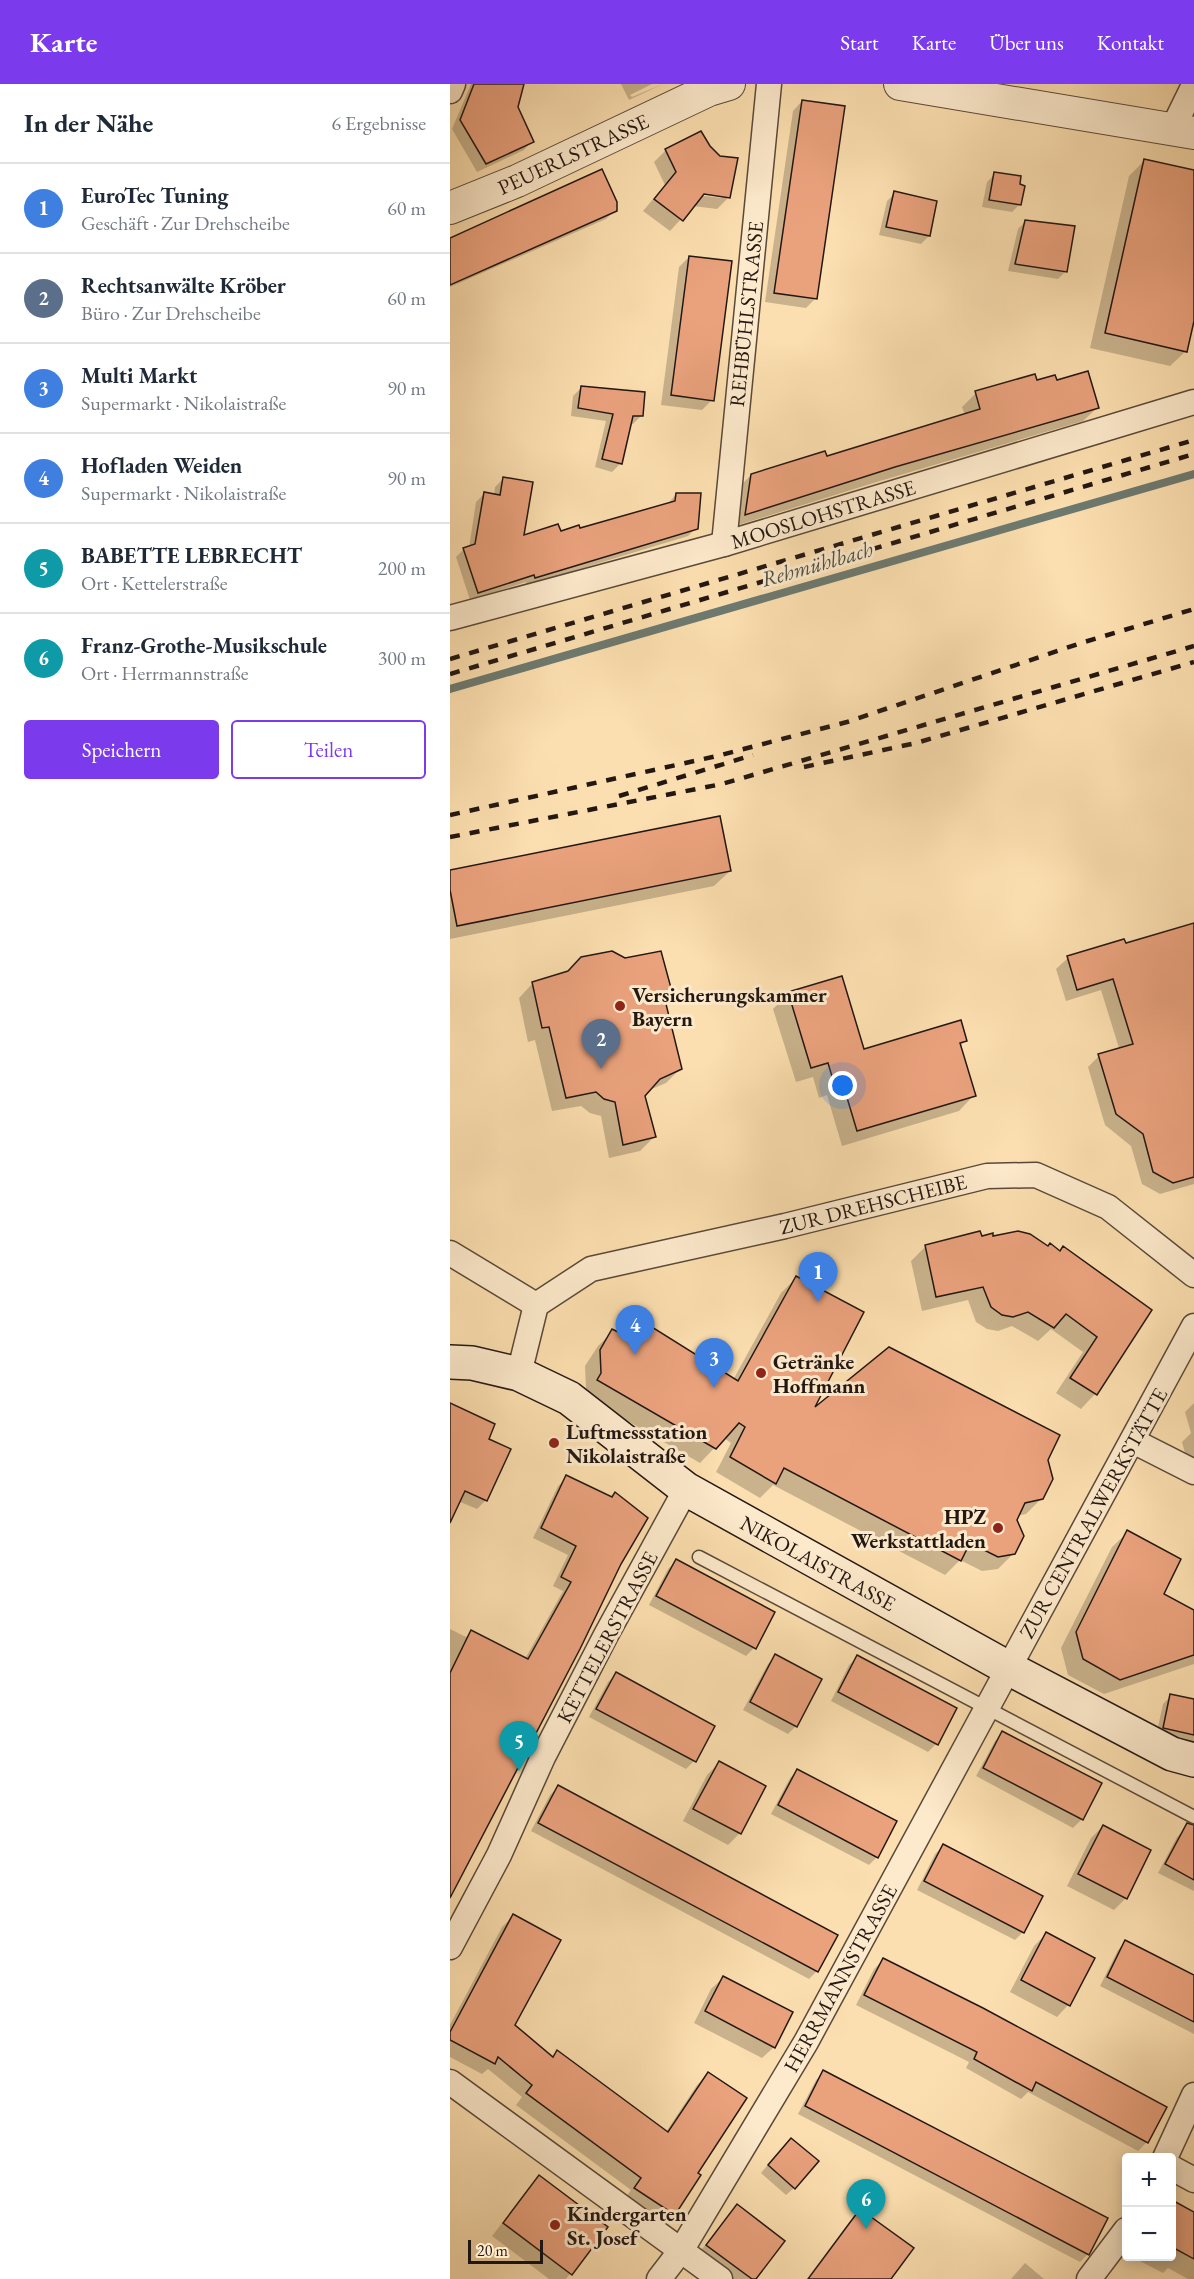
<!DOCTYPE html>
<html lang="de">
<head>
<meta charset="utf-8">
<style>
	body { margin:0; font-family:"EB Garamond",serif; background:#f2f2f3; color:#1f2937 }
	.controls { position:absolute; right:18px; bottom:18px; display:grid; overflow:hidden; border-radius:6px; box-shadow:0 3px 15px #0003 }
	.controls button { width:54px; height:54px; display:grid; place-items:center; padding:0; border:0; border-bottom:2px solid #e0e1e3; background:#fff; color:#1f2937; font:30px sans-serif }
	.scale { position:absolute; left:18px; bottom:15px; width:75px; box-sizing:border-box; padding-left:6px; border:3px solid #231713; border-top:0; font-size:16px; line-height:21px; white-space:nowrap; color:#231713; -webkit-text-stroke:4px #fdeacc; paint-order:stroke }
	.you { position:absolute; left:393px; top:1002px; width:21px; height:21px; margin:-15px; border:4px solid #fff; border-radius:50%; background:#1a73e8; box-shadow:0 0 0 9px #1a73e833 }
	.badge { display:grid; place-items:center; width:39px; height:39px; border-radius:50%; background:#7c3aed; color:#fff; font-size:20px; font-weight:700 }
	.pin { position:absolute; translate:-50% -50px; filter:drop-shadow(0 2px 3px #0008) }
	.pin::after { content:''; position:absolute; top:32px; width:21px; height:18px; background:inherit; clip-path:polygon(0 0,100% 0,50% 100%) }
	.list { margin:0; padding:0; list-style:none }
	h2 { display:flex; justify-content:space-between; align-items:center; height:78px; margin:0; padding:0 24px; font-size:26px }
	h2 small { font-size:20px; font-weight:400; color:#747a83 }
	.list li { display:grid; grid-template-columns:39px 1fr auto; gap:18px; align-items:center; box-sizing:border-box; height:90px; padding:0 24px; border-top:2px solid #e0e1e3 }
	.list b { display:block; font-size:22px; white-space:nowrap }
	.list p { margin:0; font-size:20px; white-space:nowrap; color:#747a83 }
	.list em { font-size:20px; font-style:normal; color:#747a83 }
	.actions { display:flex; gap:12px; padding:18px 24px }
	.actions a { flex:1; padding:14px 0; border:2px solid #7c3aed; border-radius:6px; text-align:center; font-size:21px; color:#7c3aed }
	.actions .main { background:#7c3aed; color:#fff }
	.map { position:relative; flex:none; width:744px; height:2195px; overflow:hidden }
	header { display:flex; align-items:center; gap:36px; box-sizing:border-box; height:84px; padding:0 30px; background:#7c3aed; color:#fff }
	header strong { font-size:28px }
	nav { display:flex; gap:33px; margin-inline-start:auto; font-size:21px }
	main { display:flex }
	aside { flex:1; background:#fff }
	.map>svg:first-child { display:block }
	.shadow { fill:#0003; fill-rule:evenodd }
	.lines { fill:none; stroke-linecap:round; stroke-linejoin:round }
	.stream { stroke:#6d7a70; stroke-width:8 }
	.building { fill:#eaa27d; stroke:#231713; stroke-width:1.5 }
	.service-casing { stroke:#59493a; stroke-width:15 }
	.minor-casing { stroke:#59493a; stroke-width:27 }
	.tertiary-casing { stroke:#59493a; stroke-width:34 }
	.secondary-casing { stroke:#231713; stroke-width:36 }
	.service { stroke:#fdeacc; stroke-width:12 }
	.minor { stroke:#fdeacc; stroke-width:24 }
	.tertiary { stroke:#fdeacc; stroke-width:32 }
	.secondary { stroke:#fdeacc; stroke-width:33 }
	.rail { stroke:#231713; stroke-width:4.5; stroke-dasharray:10 10; stroke-linecap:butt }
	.poi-dot { fill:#8f2418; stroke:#fdeacc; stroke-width:2 }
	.labels { text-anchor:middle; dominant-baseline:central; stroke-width:6; stroke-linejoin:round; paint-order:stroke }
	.street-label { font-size:21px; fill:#231713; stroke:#fdeacc }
	.poi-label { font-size:21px; font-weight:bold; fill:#231713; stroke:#fdeacc; text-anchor:start }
	.water-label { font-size:22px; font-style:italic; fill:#4e5149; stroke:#fdeacc }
</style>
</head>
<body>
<header>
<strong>Karte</strong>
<nav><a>Start</a><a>Karte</a><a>Über uns</a><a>Kontakt</a></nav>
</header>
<main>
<aside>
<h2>In der Nähe<small>6 Ergebnisse</small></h2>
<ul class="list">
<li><span class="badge" style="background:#3f7fe0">1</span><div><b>EuroTec Tuning</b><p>Geschäft · Zur Drehscheibe</p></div><em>60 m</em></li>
<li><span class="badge" style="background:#5c6f8a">2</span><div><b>Rechtsanwälte Kröber</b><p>Büro · Zur Drehscheibe</p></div><em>60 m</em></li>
<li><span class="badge" style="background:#3f7fe0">3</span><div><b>Multi Markt</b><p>Supermarkt · Nikolaistraße</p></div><em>90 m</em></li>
<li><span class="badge" style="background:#3f7fe0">4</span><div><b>Hofladen Weiden</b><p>Supermarkt · Nikolaistraße</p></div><em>90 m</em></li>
<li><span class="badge" style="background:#0f9aa8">5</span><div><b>BABETTE LEBRECHT</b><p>Ort · Kettelerstraße</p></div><em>200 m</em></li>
<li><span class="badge" style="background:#0f9aa8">6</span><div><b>Franz-Grothe-Musikschule</b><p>Ort · Herrmannstraße</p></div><em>300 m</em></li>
</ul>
<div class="actions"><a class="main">Speichern</a><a>Teilen</a></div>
</aside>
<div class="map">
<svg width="744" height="2195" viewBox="0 0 744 2195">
	<rect width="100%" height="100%" fill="#fcdfb0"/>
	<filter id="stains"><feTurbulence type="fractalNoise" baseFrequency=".00333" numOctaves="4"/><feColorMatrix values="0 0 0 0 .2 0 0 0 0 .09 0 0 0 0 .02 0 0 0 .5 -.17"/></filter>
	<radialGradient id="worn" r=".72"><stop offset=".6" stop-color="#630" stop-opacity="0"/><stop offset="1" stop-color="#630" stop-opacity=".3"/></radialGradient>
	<g class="shadow">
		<polygon points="21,0 74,0 66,24 82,57 74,66 27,88 2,45"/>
		<polygon points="171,0 202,0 180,11 182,13 213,0 179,16"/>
		<polygon points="352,17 366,214 356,224 315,218 343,27"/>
		<path d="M 216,66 L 279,113 L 267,125 L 243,122 L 220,147 L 193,127 L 215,101 L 204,78 ZM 247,108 L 272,111 L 272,114 L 246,111 Z"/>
		<polygon points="694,77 744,88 744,230 736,267 720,282 640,264 679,92"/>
		<polygon points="545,90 570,120 562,128 532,123 537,98"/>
		<polygon points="445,109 479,152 471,160 429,151 437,117"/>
		<polygon points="165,126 156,135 0,203 0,154"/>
		<polygon points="576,137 616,187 608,195 558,187 568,145"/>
		<polygon points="239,173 262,316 252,326 211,321 229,183"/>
		<polygon points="586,298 606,298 647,324 633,337 430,397 282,443 287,405 301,391 376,374 515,331 512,323 526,309"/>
		<polygon points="131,304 191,332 183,340 180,340 170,380 162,388 145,383 156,337 121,332 123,312"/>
		<polygon points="53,395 72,453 129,446 218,420 226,410 246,444 238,452 77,501 76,498 20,516 6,473 14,465 19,464 26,418 34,410 44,411 45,403"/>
		<polygon points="0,787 280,787 264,802 0,855"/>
		<polygon points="744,840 744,1100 710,1110 692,1100 681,1062 655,1041 638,983 649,972 669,964 651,906 616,917 606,885 618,874 675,861"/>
		<polygon points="175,876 223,914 215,922 230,985 216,999 197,1007 193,1012 204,1053 190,1067 159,1074 151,1032 140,1029 131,1022 102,1027 85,956 78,958 69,914 83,899"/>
		<polygon points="339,909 413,967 515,957 509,963 524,1011 509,1027 392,1062 377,1011 369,1014 363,993 346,998 323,925"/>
		<polygon points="531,1153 542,1154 700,1226 645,1310 631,1325 606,1309 633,1268 601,1245 588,1257 562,1242 548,1247 537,1245 526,1238 518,1216 472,1227 461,1177 476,1162"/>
		<polygon points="346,1194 360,1329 596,1376 592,1414 576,1430 567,1432 565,1436 564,1469 548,1485 532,1487 510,1476 495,1491 323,1401 310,1414 266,1388 281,1359 274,1354 250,1379 133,1311 136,1305 135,1282 148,1262 163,1247 170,1251 186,1235 283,1296 331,1209"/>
		<polygon points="744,1319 744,1374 737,1376 732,1358 741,1349 735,1328"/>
		<polygon points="0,1320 37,1356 36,1416 27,1425 8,1417 0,1433"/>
		<polygon points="117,1393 170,1479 0,1811 0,1545 16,1553 21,1548 75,1575 113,1507 103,1502 118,1471 83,1454 108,1402"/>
		<polygon points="678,1448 712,1510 744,1527 744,1580 654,1610 618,1591 611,1564 662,1463"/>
		<polygon points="226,1477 304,1564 296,1572 199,1521 218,1485"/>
		<polygon points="326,1572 346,1642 338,1650 293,1626 318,1580"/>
		<polygon points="407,1573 486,1660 478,1668 381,1617 399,1581"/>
		<polygon points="166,1590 244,1677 236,1685 139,1633 158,1598"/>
		<polygon points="721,1612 744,1617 744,1660 706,1652 713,1620"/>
		<polygon points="552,1649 650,1700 631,1736 623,1744 526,1692 545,1657"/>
		<polygon points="269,1679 290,1749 278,1761 233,1737 257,1691"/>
		<polygon points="348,1686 427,1773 419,1781 321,1730 340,1694"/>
		<polygon points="108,1703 367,1887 359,1895 81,1747 100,1711"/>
		<polygon points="653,1742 676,1814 664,1826 617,1802 641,1754"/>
		<polygon points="735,1745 744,1749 744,1807 708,1789 727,1753"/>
		<polygon points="493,1762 573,1848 565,1856 467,1806 485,1770"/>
		<polygon points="63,1832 63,1941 102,1974 107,1968 216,2048 247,2001 258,1990 246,2089 249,2091 223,2130 212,2141 174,2116 181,2106 66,2021 72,2013 38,1985 32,1990 0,1973 0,1941 52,1843"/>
		<polygon points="596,1850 618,1921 607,1933 560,1908 584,1862"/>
		<polygon points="675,1858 744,1893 744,1950 650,1902 668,1866"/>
		<polygon points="433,1876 697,2058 688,2067 578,2008 571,2015 516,1984 519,1978 406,1921 424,1885"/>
		<polygon points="273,1894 324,1963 312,1974 244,1939 261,1905"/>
		<polygon points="374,1988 638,2170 630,2178 348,2030 366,1996"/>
		<polygon points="333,2063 344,2104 336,2111 311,2089"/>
		<polygon points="89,2093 156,2143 116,2195 99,2195 42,2152 78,2105"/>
		<polygon points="726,2121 744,2130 744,2195 738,2195 718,2184 713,2189 688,2176 690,2172 722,2172 722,2126"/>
		<polygon points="287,2122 304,2195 275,2195 246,2173 276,2134"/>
		<polygon points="410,2127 440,2195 357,2195 400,2137"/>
		<polygon points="575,2179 594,2195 561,2195"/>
	</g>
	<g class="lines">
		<polyline class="stream" points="0,605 744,390"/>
	</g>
	<g class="building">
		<polygon points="24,0 74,0 68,23 84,58 36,80 10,36"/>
		<polygon points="352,16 395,22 367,215 324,209"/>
		<polygon points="251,47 260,62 270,72 288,74 280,114 254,110 233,137 204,115 226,88 215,65"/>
		<polygon points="694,75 744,86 744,237 737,268 655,249"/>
		<polygon points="152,85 167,118 167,127 0,201 0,154"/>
		<polygon points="544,88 571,92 570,100 575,102 571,121 539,116"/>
		<polygon points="444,107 487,117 480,152 436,143"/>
		<polygon points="575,136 625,142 617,188 565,180"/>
		<polygon points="239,172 282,177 264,317 221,311"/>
		<polygon points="638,287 649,324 445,383 295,431 301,390 375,367 377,372 530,325 525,307 585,290 587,296 605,291 607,296"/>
		<polygon points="131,302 195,308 193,332 183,332 172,380 152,375 163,330 128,324"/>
		<polygon points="53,393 83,398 74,451 108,440 111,447 129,441 130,444 225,417 226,409 251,409 248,445 85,494 84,491 28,509 13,464 25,460 34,408 50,411"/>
		<polygon points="270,732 281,787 7,842 0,806 0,786"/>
		<polygon points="744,839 744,1093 723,1099 703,1088 693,1050 666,1030 648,970 683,960 663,895 627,906 617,872 674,855 676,859"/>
		<polygon points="162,867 175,874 211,867 224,915 215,916 232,985 210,995 195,1012 206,1053 173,1061 165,1018 154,1015 146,1008 116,1014 99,943 92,944 82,898 118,887 131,873"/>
		<polygon points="392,892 414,965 511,936 517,957 510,959 526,1012 407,1047 392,997 384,999 378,979 361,984 338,908"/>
		<polygon points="530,1147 532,1152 543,1149 543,1152 568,1147 580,1150 598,1162 600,1159 610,1167 613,1162 702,1226 647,1311 620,1294 647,1253 616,1230 604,1244 578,1228 563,1233 552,1231 541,1223 533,1203 486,1213 475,1161"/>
		<polygon points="346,1192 414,1228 365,1323 439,1263 610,1351 598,1376 603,1395 593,1415 575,1419 567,1436 574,1452 565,1470 548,1473 520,1459 511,1477 334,1384 326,1400 280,1373 295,1343 289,1339 266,1365 147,1296 151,1289 150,1266 162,1245 176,1252 186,1233 288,1297"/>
		<polygon points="0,1319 45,1340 39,1355 61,1365 37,1417 15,1407 0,1439"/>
		<polygon points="116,1391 162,1413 165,1408 198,1434 171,1480 130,1565 0,1814 0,1589 21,1546 78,1575 121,1498 111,1493 126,1462 91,1444"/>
		<polygon points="677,1446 731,1475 714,1510 744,1526 744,1571 670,1596 633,1575 626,1548"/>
		<polygon points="226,1475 325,1528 306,1565 206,1512"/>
		<polygon points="325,1570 372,1595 347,1643 300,1618"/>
		<polygon points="407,1571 507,1624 488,1661 388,1608"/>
		<polygon points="166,1588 265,1642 246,1678 146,1625"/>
		<polygon points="720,1610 744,1615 744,1651 713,1644"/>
		<polygon points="552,1647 652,1699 633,1736 533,1684"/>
		<polygon points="269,1677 316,1702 291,1750 243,1725"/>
		<polygon points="347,1685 447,1737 428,1774 328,1721"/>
		<polygon points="108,1701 388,1851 368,1888 88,1739"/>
		<polygon points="737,1739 744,1741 744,1796 715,1780"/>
		<polygon points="653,1741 701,1766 677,1815 628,1790"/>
		<polygon points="493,1760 593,1812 574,1849 474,1797"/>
		<polygon points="63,1830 111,1856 65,1941 103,1973 107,1966 218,2048 258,1988 297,2014 248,2089 251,2091 225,2131 184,2104 191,2094 76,2009 82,2001 48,1973 45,1980 0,1956 0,1948"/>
		<polygon points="596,1848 645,1874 620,1922 571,1896"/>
		<polygon points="675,1856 744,1891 744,1938 657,1893"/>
		<polygon points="433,1874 533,1924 717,2023 698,2059 586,1998 582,2007 524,1975 527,1968 414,1911"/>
		<polygon points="273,1892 343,1928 325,1964 255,1927"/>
		<polygon points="373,1986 658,2134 639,2171 355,2022"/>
		<polygon points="341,2054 369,2077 345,2105 318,2081"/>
		<polygon points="89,2091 158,2143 122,2191 53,2139"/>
		<polygon points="722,2116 744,2128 744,2175 722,2163"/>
		<polygon points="287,2120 335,2157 306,2195 302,2195 256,2161"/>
		<polygon points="410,2125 464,2164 441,2195 358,2195"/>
	</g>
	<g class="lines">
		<g class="service-casing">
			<polyline id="service" points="249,1473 744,1733"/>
		</g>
		<g class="minor-casing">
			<g id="minor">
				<polyline points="0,7 3,0"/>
				<polyline points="723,44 744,1"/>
				<polyline points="274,460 319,0"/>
				<polyline points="0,534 274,460 744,318"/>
				<polyline points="0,1169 86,1221"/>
				<polyline points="69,1290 86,1221 141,1185 335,1142 537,1092 586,1091 658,1123 744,1191"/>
				<polyline points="683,1357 744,1388"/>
				<polyline points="0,1863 49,1771 93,1673 156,1551 236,1405"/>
				<polyline points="0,1998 270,2195"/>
				<polyline points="715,2074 744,2011"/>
				<polyline points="722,2084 744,2096"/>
				<polyline points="209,2195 232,2165 356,1958 744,1242"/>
				<polyline points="639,2195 676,2146"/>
			</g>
		</g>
		<g class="tertiary-casing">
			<g id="tertiary">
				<polyline points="450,0 744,49"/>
				<polyline points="0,124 67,97 259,6 279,0"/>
			</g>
		</g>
		<g class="secondary-casing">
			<polyline id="secondary" points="0,1278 22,1279 69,1290 119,1314 236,1405 558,1584 722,1670 744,1676"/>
		</g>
		<use href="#service" class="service"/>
		<use href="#minor" class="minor"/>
		<use href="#tertiary" class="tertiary"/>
		<use href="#secondary" class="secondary"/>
		<g class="rail">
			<polyline points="0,575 744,356"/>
			<polyline points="0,590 744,370"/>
			<polyline points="354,683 466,659 744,578"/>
			<polyline points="169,712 303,671"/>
			<polyline points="0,731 267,672 397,638 631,559 744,525"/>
			<polyline points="0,753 272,700 744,562"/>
		</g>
	</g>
	<g class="poi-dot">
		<circle cx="170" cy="922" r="6"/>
		<circle cx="311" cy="1289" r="6"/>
		<circle cx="104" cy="1359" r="6"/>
		<circle cx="548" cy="1444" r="6"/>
		<circle cx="105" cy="2141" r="6"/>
	</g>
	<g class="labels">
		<g class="street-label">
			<text transform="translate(123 70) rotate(-25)">PEUERLSTRASSE</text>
			<text transform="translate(296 230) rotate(-84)">REHBÜHLSTRASSE</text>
			<text transform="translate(373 430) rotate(-17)">MOOSLOHSTRASSE</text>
			<text transform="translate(423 1120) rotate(-14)">ZUR DREHSCHEIBE</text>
			<text transform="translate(643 1429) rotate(-61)">ZUR CENTRALWERKSTÄTTE</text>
			<text transform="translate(368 1479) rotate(29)">NIKOLAISTRASSE</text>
			<text transform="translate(157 1553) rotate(-62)">KETTELERSTRASSE</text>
			<text transform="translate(390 1894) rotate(-61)">HERRMANNSTRASSE</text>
		</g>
		<g class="poi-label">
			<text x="182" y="910">Versicherungskammer<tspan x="182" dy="24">Bayern</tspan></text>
			<text x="323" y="1277">Getränke<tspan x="323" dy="24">Hoffmann</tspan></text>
			<text x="116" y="1347">Luftmessstation<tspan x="116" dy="24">Nikolaistraße</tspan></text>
			<text x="536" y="1432" text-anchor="end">HPZ<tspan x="536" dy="24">Werkstattladen</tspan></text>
			<text x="117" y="2129">Kindergarten<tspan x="117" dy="24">St. Josef</tspan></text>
		</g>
		<g class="water-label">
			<text transform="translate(367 480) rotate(-16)">Rehmühlbach</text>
		</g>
	</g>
	<rect width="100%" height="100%" filter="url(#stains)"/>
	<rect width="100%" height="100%" fill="url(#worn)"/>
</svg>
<div class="controls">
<button>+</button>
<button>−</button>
</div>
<div class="scale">20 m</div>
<div class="you"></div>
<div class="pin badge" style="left:368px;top:1218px;background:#3f7fe0">1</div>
<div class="pin badge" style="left:151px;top:985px;background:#5c6f8a">2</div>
<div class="pin badge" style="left:264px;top:1304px;background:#3f7fe0">3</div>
<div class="pin badge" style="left:185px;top:1271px;background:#3f7fe0">4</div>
<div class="pin badge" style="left:69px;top:1687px;background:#0f9aa8">5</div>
<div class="pin badge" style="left:416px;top:2145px;background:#0f9aa8">6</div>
</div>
</main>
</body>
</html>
